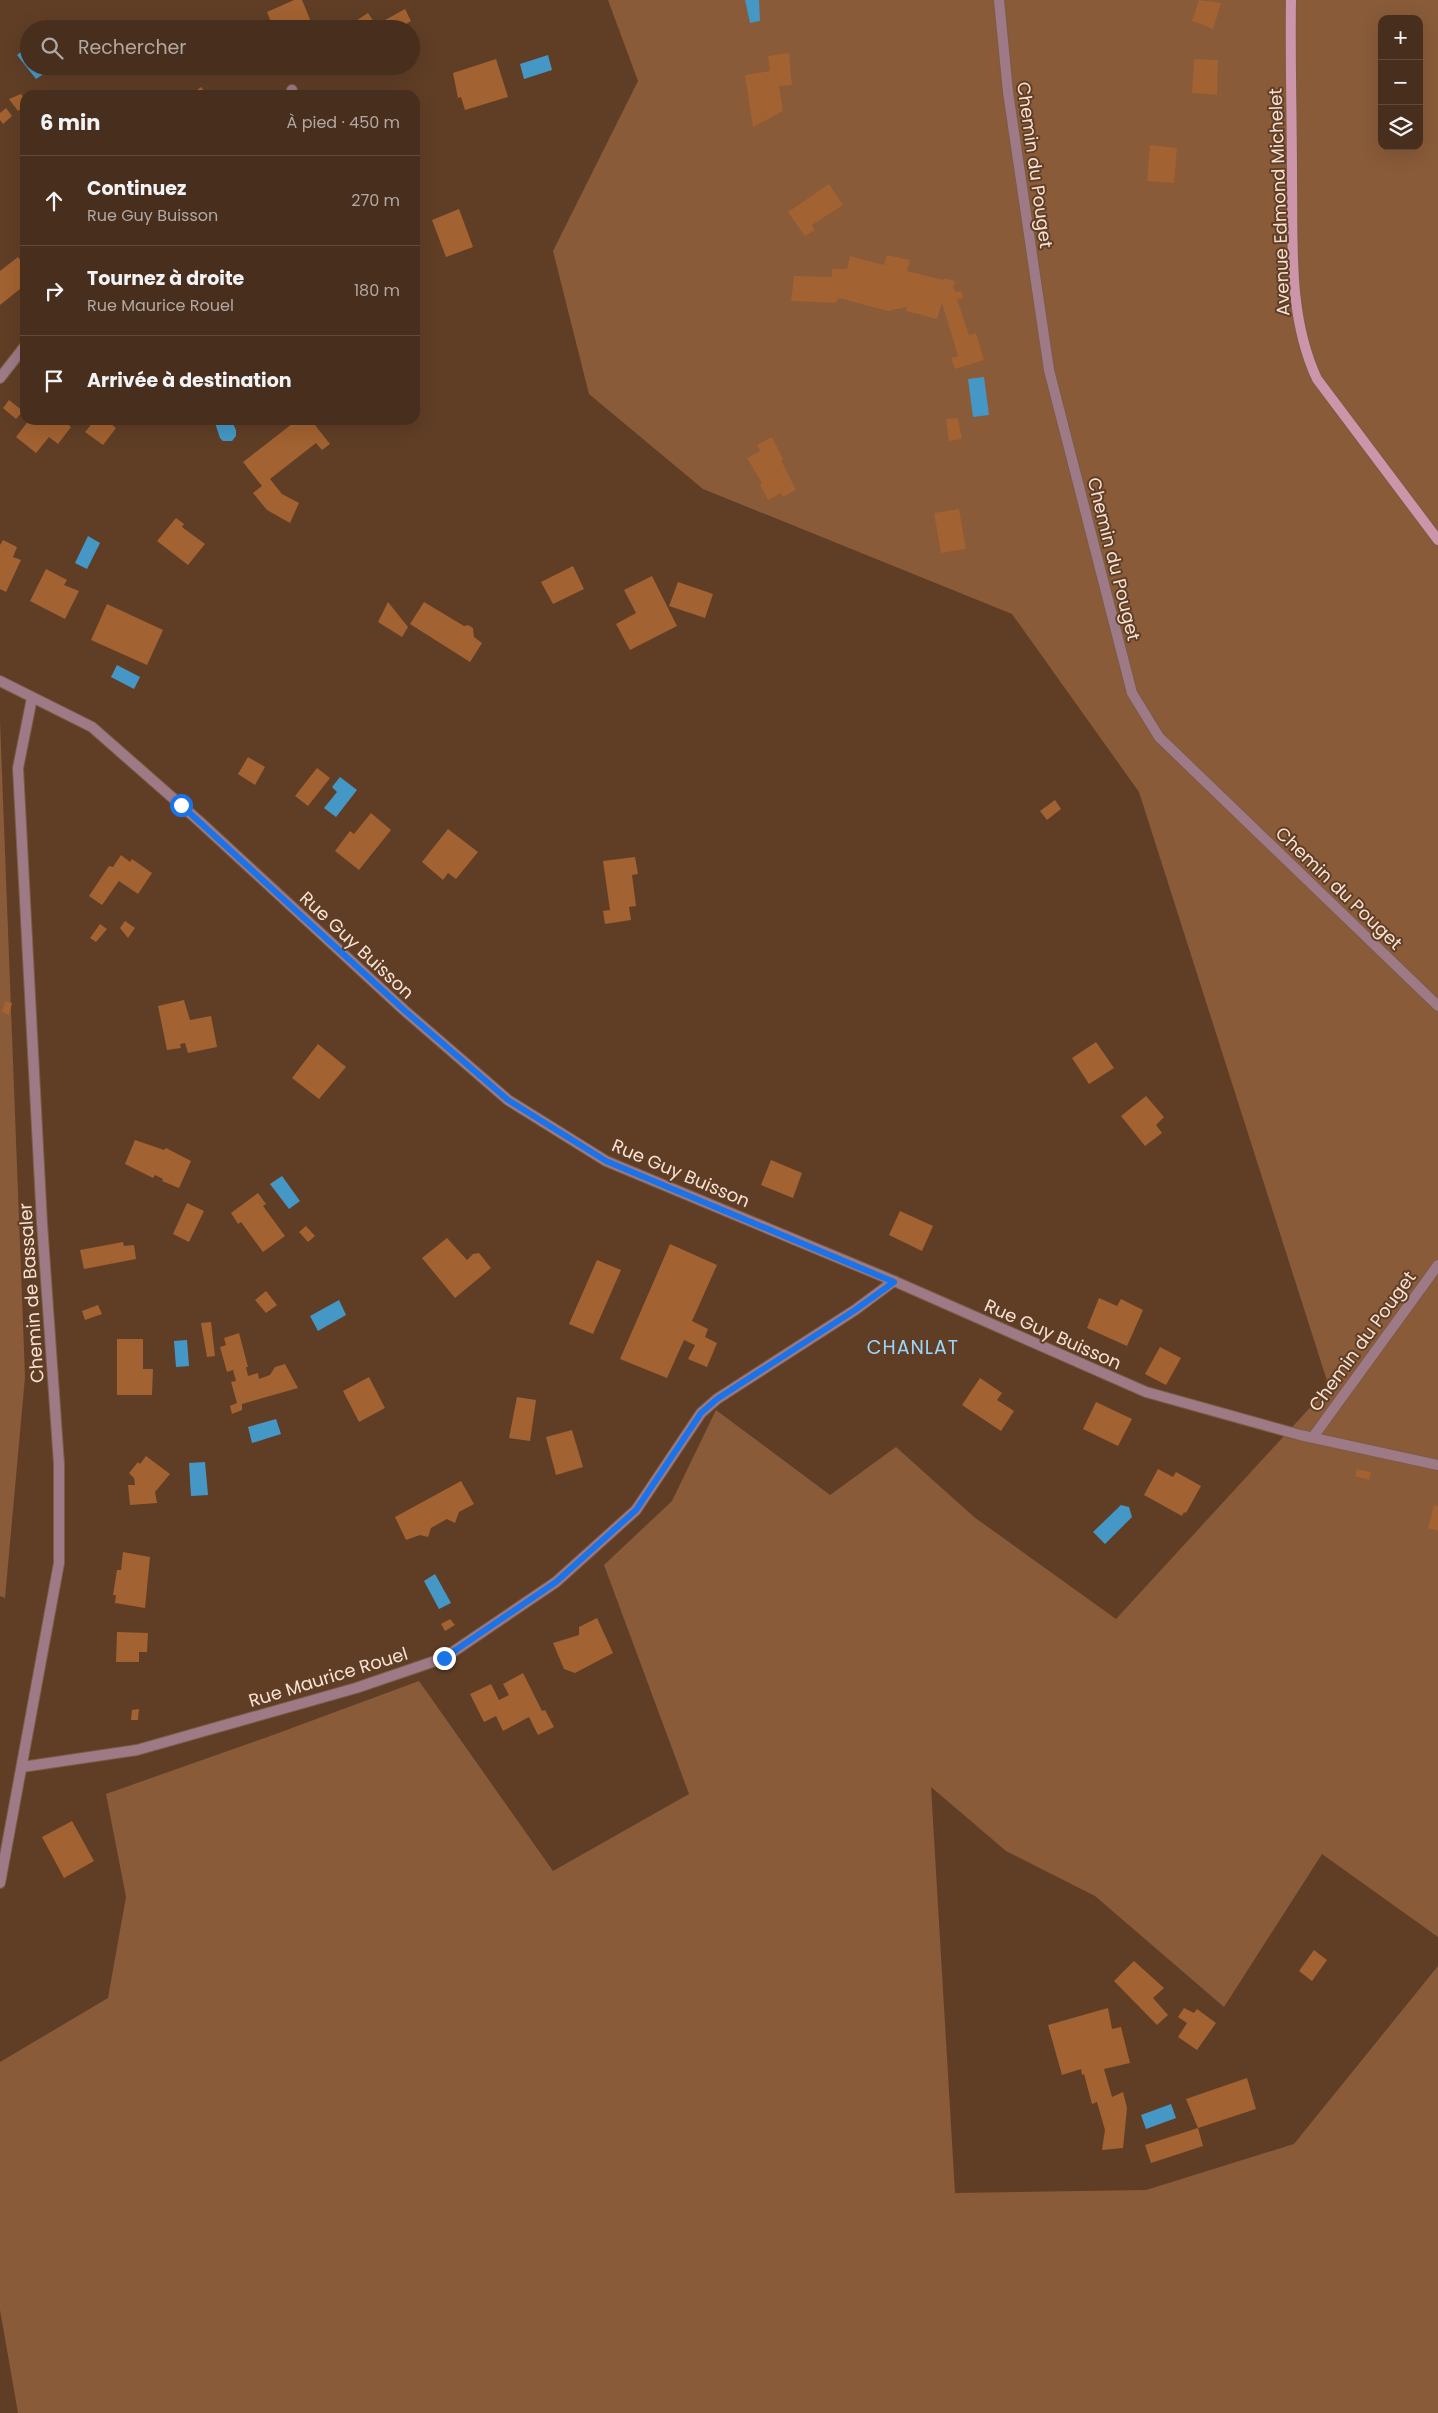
<!DOCTYPE html>
<html lang="fr">
<head>
<meta charset="utf-8">
<style>
	body { margin:0; font-family:Poppins,sans-serif; background:#4f3625; color:#f1f3f6 }
	.controls { position:absolute; right:15px; top:15px; display:grid; overflow:hidden; border-radius:10px; box-shadow:0 5px 20px #0002 }
	.controls button { width:45px; height:45px; display:grid; place-items:center; padding:0; border:0; border-bottom:1px solid #604a3b; background:#482e1c; color:#f1f3f6; font:25px sans-serif }
	.stop { position:absolute; width:15px; height:15px; margin:-11px; border:4px solid #1a73e8; border-radius:50%; background:#fff }
	.stop.end { background:#1a73e8; border-color:#fff; box-shadow:0 1px 5px #0008 }
	.list { margin:0; padding:0; list-style:none }
	h2 { display:flex; justify-content:space-between; align-items:center; height:65px; margin:0; padding:0 20px; font-size:21px }
	h2 small { font-size:16px; font-weight:400; color:#b1a8a3 }
	.list li { display:grid; grid-template-columns:32px 1fr auto; gap:15px; align-items:center; box-sizing:border-box; height:90px; padding:0 20px; border-top:1px solid #604a3b }
	.list b { display:block; font-size:19px; white-space:nowrap }
	.list p { margin:0; font-size:16px; white-space:nowrap; color:#b1a8a3 }
	.list em { font-size:16px; font-style:normal; color:#b1a8a3 }
	.icon { flex:none; width:28px; height:28px; fill:none; stroke:currentColor; stroke-width:2; stroke-linecap:round; stroke-linejoin:round }
	.map { position:relative; flex:none; width:1438px; height:2413px; overflow:hidden }
	.search { position:absolute; background:#482e1c; box-shadow:0 5px 20px #0002; left:20px; top:20px; width:400px; height:55px; display:flex; align-items:center; gap:12px; box-sizing:border-box; padding:0 18px; border-radius:28px; color:#b1a8a3; font-size:19px }
	.panel { position:absolute; background:#482e1c; box-shadow:0 5px 20px #0002; left:20px; top:90px; width:400px; height:335px; border-radius:15px }
	.map>svg:first-child { display:block }
	.green { fill:#895b39; fill-rule:evenodd }
	.water { fill:#4598c5 }
	.building { fill:#a26231 }
	.lines { fill:none; stroke-linecap:round; stroke-linejoin:round }
	.street-casing { stroke:#7b5c45; stroke-width:12 }
	.secondary-casing { stroke:#7b5c45; stroke-width:12 }
	.street { stroke:#9d7a86; stroke-width:10 }
	.secondary { stroke:#cc95a9; stroke-width:10 }
	.route { stroke:#1a73e8; stroke-width:6 }
	.labels { text-anchor:middle; dominant-baseline:central; stroke-width:4; stroke-linejoin:round; paint-order:stroke }
	.street-label { font-size:18px; fill:#f8e2d4; stroke:#603e26 }
	.neighbourhood-label { font-size:19px; letter-spacing:1px; fill:#9ad6fa; stroke:#603e26 }
</style>
</head>
<body>
<div class="map">
<svg width="1438" height="2413" viewBox="0 0 1438 2413">
	<rect width="100%" height="100%" fill="#603e26"/>
	<g class="green">
		<path d="M 608,0 L 1438,0 L 1438,1937 L 1322,1854 L 1224,2007 L 1095,1896 L 1006,1851 L 931,1787 L 955,2193 L 1146,2190 L 1294,2144 L 1438,1966 L 1438,2413 L 18,2413 L 0,2310 L 0,2062 L 108,1998 L 126,1897 L 106,1794 L 273,1735 L 419,1681 L 553,1871 L 689,1794 L 604,1565 L 672,1501 L 716,1410 L 830,1495 L 896,1447 L 974,1517 L 1116,1619 L 1329,1387 L 1139,792 L 1012,614 L 703,489 L 589,394 L 553,251 L 638,81 ZM 1382,19 L 1419,19 L 1419,146 L 1382,146 Z"/>
		<polygon points="0,721 25,1377 5,1598 0,1596"/>
	</g>
	<g class="water">
		<polygon points="745,0 759,0 760,21 750,23"/>
		<polygon points="29,46 29,66 45,66 48,71 36,79 17,55"/>
		<polygon points="548,55 552,70 524,79 520,64"/>
		<polygon points="984,377 989,415 973,417 968,379"/>
		<polygon points="214,420 231,420 236,430 236,436 232,441 223,441 220,438"/>
		<polygon points="88,536 100,543 87,569 75,563"/>
		<polygon points="117,665 140,677 134,689 111,677"/>
		<polygon points="340,777 357,790 336,817 324,808 337,792 332,787"/>
		<polygon points="282,1176 300,1201 289,1209 270,1184"/>
		<polygon points="339,1300 346,1315 318,1331 310,1316"/>
		<polygon points="187,1340 189,1366 176,1367 174,1341"/>
		<polygon points="276,1419 281,1434 252,1443 248,1427"/>
		<polygon points="205,1462 208,1495 191,1496 189,1463"/>
		<polygon points="1121,1505 1129,1507 1132,1517 1105,1544 1093,1532"/>
		<polygon points="435,1574 451,1603 439,1609 424,1581"/>
		<polygon points="1171,2104 1176,2118 1146,2129 1141,2115"/>
	</g>
	<g class="building">
		<polygon points="294,0 302,0 314,29 289,29 285,21 273,27 267,12"/>
		<polygon points="1199,0 1221,3 1213,29 1192,21"/>
		<polygon points="405,9 411,21 398,29 353,29 351,24 368,13 376,25"/>
		<polygon points="789,53 792,85 779,86 783,111 753,127 745,75 770,71 768,56"/>
		<polygon points="496,59 508,97 465,110 461,97 458,98 453,73"/>
		<polygon points="1194,59 1218,60 1217,95 1192,93"/>
		<polygon points="201,87 207,95 191,95"/>
		<polygon points="21,94 25,99 25,106 18,111 9,99"/>
		<polygon points="6,108 12,116 3,124 0,120 0,113"/>
		<polygon points="1150,145 1177,148 1174,183 1147,181"/>
		<polygon points="829,184 843,205 812,225 815,230 805,236 788,212"/>
		<polygon points="459,209 473,247 446,257 432,220"/>
		<polygon points="887,255 910,260 907,271 943,280 944,278 955,281 953,288 956,292 961,291 963,298 957,299 969,335 976,333 984,360 955,369 951,358 958,356 942,303 937,319 906,311 907,307 888,311 839,298 835,303 791,301 794,276 832,277 832,269 847,269 850,256 884,265"/>
		<polygon points="18,257 25,266 25,285 0,305 0,271"/>
		<polygon points="9,400 23,411 16,419 3,408"/>
		<polygon points="958,418 962,439 949,441 946,419"/>
		<polygon points="29,420 62,420 71,427 58,444 49,437 36,453 16,437"/>
		<polygon points="95,420 106,420 116,428 103,445 85,432"/>
		<polygon points="297,420 311,420 330,444 322,450 316,443 270,479 282,494 299,503 290,523 267,510 253,493 262,486 243,462"/>
		<polygon points="772,437 783,459 781,460 796,490 783,497 781,493 768,500 760,485 762,483 747,458 760,451 757,445"/>
		<polygon points="959,509 966,549 941,553 934,513"/>
		<polygon points="176,518 184,524 182,527 205,544 188,565 157,541"/>
		<polygon points="3,540 17,547 13,557 21,560 6,592 0,589 0,545"/>
		<polygon points="573,566 584,589 553,604 541,582"/>
		<polygon points="46,569 67,580 64,585 79,591 65,619 30,601"/>
		<polygon points="652,576 677,626 630,650 616,624 636,613 624,590"/>
		<polygon points="678,582 713,594 705,618 669,606"/>
		<polygon points="388,602 408,627 402,637 378,622"/>
		<polygon points="424,602 464,626 468,625 473,628 474,637 482,643 470,662 410,624"/>
		<polygon points="107,604 163,630 147,665 91,640"/>
		<polygon points="248,757 265,767 255,785 238,774"/>
		<polygon points="317,768 330,778 308,806 295,796"/>
		<polygon points="1055,800 1061,809 1047,820 1040,811"/>
		<polygon points="371,813 391,830 359,870 335,851 350,831 354,834"/>
		<polygon points="448,829 478,852 456,879 448,873 443,880 422,862"/>
		<polygon points="121,855 130,862 132,859 152,873 138,894 119,881 102,905 89,896 109,866 113,867"/>
		<polygon points="635,857 638,874 632,875 636,906 629,907 631,920 605,924 603,911 610,910 603,861"/>
		<polygon points="125,921 135,928 128,938 120,928"/>
		<polygon points="100,924 107,929 96,942 90,938"/>
		<polygon points="184,1000 190,1020 211,1016 217,1047 188,1053 185,1043 180,1044 181,1048 167,1050 158,1006"/>
		<polygon points="5,1001 12,1003 9,1015 2,1012"/>
		<polygon points="1096,1042 1114,1068 1089,1084 1072,1058"/>
		<polygon points="318,1044 346,1067 319,1099 292,1078"/>
		<polygon points="1146,1096 1164,1117 1156,1125 1162,1133 1145,1146 1121,1116"/>
		<polygon points="135,1140 164,1150 166,1148 191,1161 179,1188 162,1181 163,1179 155,1175 153,1178 125,1164"/>
		<polygon points="771,1160 802,1173 793,1198 761,1185"/>
		<polygon points="258,1193 266,1204 263,1206 285,1236 263,1252 241,1222 238,1224 231,1213"/>
		<polygon points="187,1203 204,1211 189,1242 173,1234"/>
		<polygon points="900,1211 933,1226 922,1251 889,1235"/>
		<polygon points="306,1226 315,1236 308,1242 299,1232"/>
		<polygon points="447,1238 467,1260 473,1254 479,1253 491,1268 455,1298 422,1258"/>
		<polygon points="123,1242 124,1246 134,1245 136,1259 84,1269 80,1250"/>
		<polygon points="670,1244 717,1265 692,1321 708,1329 705,1337 717,1343 707,1367 688,1359 695,1345 684,1340 667,1378 620,1359"/>
		<polygon points="597,1260 621,1270 593,1334 569,1324"/>
		<polygon points="266,1291 277,1305 266,1313 255,1300"/>
		<polygon points="1099,1298 1117,1306 1121,1299 1143,1310 1127,1346 1087,1328"/>
		<polygon points="98,1305 102,1314 85,1320 82,1311"/>
		<polygon points="211,1322 215,1356 207,1357 201,1323"/>
		<polygon points="239,1333 248,1367 246,1367 248,1376 258,1373 259,1379 270,1375 275,1367 285,1364 298,1388 242,1404 242,1410 232,1414 230,1406 237,1403 231,1382 236,1381 233,1370 227,1372 220,1347 226,1345 224,1338"/>
		<polygon points="117,1339 143,1339 143,1369 153,1369 152,1395 117,1395"/>
		<polygon points="1160,1347 1181,1358 1166,1385 1145,1374"/>
		<polygon points="369,1377 385,1408 359,1422 343,1391"/>
		<polygon points="980,1378 1002,1393 997,1400 1014,1411 1001,1431 962,1405"/>
		<polygon points="517,1397 536,1400 530,1441 509,1438"/>
		<polygon points="1096,1402 1132,1419 1118,1446 1083,1429"/>
		<polygon points="572,1430 583,1467 556,1475 546,1437"/>
		<polygon points="146,1456 170,1474 155,1492 157,1503 130,1505 128,1485 135,1485 134,1478 129,1473 138,1462 140,1464"/>
		<polygon points="1158,1469 1173,1477 1176,1472 1201,1486 1186,1513 1184,1512 1182,1516 1144,1495"/>
		<polygon points="1357,1469 1371,1472 1369,1480 1355,1476"/>
		<polygon points="461,1481 474,1504 459,1512 455,1523 447,1519 431,1528 428,1537 420,1535 406,1540 395,1517"/>
		<polygon points="1434,1505 1438,1506 1438,1531 1428,1528"/>
		<polygon points="123,1552 150,1557 145,1608 115,1603 116,1595 113,1595 117,1570 121,1570"/>
		<polygon points="597,1618 613,1653 575,1673 564,1669 553,1643 579,1635 579,1627"/>
		<polygon points="450,1619 455,1625 445,1631 441,1624"/>
		<polygon points="117,1632 148,1633 147,1652 139,1652 139,1662 116,1662"/>
		<polygon points="523,1673 542,1711 545,1710 554,1727 538,1735 529,1717 503,1731 496,1716 484,1722 470,1694 491,1684 499,1700 509,1695 503,1684"/>
		<polygon points="139,1709 138,1720 131,1720 132,1710"/>
		<polygon points="72,1821 94,1861 64,1878 42,1837"/>
		<polygon points="1314,1950 1327,1960 1312,1981 1299,1971"/>
		<polygon points="1134,1961 1164,1988 1153,1998 1168,2015 1157,2025 1114,1981"/>
		<polygon points="1108,2008 1112,2029 1121,2027 1130,2063 1104,2069 1112,2097 1123,2092 1127,2108 1123,2148 1102,2150 1105,2130 1097,2102 1092,2104 1084,2074 1082,2075 1081,2069 1062,2075 1048,2025"/>
		<polygon points="1184,2008 1194,2013 1197,2009 1216,2023 1197,2050 1178,2037 1187,2023 1178,2017"/>
		<polygon points="1247,2078 1256,2109 1198,2128 1203,2146 1151,2163 1145,2145 1198,2128 1186,2099"/>
	</g>
	<g class="lines">
		<g class="street-casing">
			<g id="street">
				<polyline points="999,0 1008,92 1049,370 1132,693 1159,737 1438,1006"/>
				<polyline points="291,95 292,90"/>
				<polyline points="0,378 25,346"/>
				<polyline points="0,681 92,727 199,821 404,1010 508,1100 606,1161 894,1281 1146,1392 1300,1435 1438,1465"/>
				<polyline points="1313,1437 1438,1265"/>
				<polyline points="22,1767 137,1750 356,1688 444,1658 556,1582 636,1510 701,1413 717,1399 855,1310 894,1281"/>
				<polyline points="0,1883 59,1563 59,1464 42,1223 18,768 32,698"/>
			</g>
		</g>
		<g class="secondary-casing">
			<path id="secondary" d="M 1291,0 C 1290,59 1292,119 1292,178 C 1293,246 1288,317 1317,379 L 1438,540"/>
		</g>
		<use href="#street" class="street"/>
		<use href="#secondary" class="secondary"/>
	</g>
	<g class="lines">
		<polyline class="route" points="181,805 404,1010 508,1100 606,1161 894,1282 855,1310 717,1399 701,1413 636,1510 556,1582 444,1658"/>
	</g>
	<g class="labels">
		<g class="street-label">
			<text transform="translate(1035 165) rotate(82)">Chemin du Pouget</text>
			<text transform="translate(1279 202) rotate(-92)">Avenue Edmond Michelet</text>
			<text transform="translate(1114 559) rotate(76)">Chemin du Pouget</text>
			<text transform="translate(1339 888) rotate(44)">Chemin du Pouget</text>
			<text transform="translate(357 945) rotate(43)">Rue Guy Buisson</text>
			<text transform="translate(681 1173) rotate(23)">Rue Guy Buisson</text>
			<text transform="translate(31 1293) rotate(-94)">Chemin de Bassaler</text>
			<text transform="translate(1053 1334) rotate(24)">Rue Guy Buisson</text>
			<text transform="translate(1362 1341) rotate(-54)">Chemin du Pouget</text>
			<text transform="translate(328 1677) rotate(-17)">Rue Maurice Rouel</text>
		</g>
		<g class="neighbourhood-label">
			<text x="913" y="1347">CHANLAT</text>
		</g>
	</g>
</svg>
<div class="controls">
<button>+</button>
<button>−</button>
<button><svg class="icon" aria-label="layers" viewBox="0 0 24 24"><path d="M12 4l9 5-9 5-9-5zM3 14l9 5 9-5"/></svg></button>
</div>
<div class="stop" style="left:181px;top:805px"></div>
<div class="stop end" style="left:444px;top:1658px"></div>
<div class="search"><svg class="icon" aria-label="search" viewBox="0 0 24 24"><circle cx="10" cy="10" r="6"/><path d="M15 15l6 6"/></svg>Rechercher</div>
<section class="panel">
<h2>6 min<small>À pied · 450 m</small></h2>
<ul class="list">
<li><svg class="icon" aria-label="ahead" viewBox="0 0 24 24"><path d="M12 20V5M6 11l6-6 6 6"/></svg><div><b>Continuez</b><p>Rue Guy Buisson</p></div><em>270 m</em></li>
<li><svg class="icon" aria-label="right" viewBox="0 0 24 24"><path d="M7 20v-9h11M14 6l5 5-5 5"/></svg><div><b>Tournez à droite</b><p>Rue Maurice Rouel</p></div><em>180 m</em></li>
<li><svg class="icon" aria-label="arrive" viewBox="0 0 24 24"><path d="M6 21V4h12l-3 4 3 4H6"/></svg><div><b>Arrivée à destination</b></div></li>
</ul>
</section>
</div>
</body>
</html>
